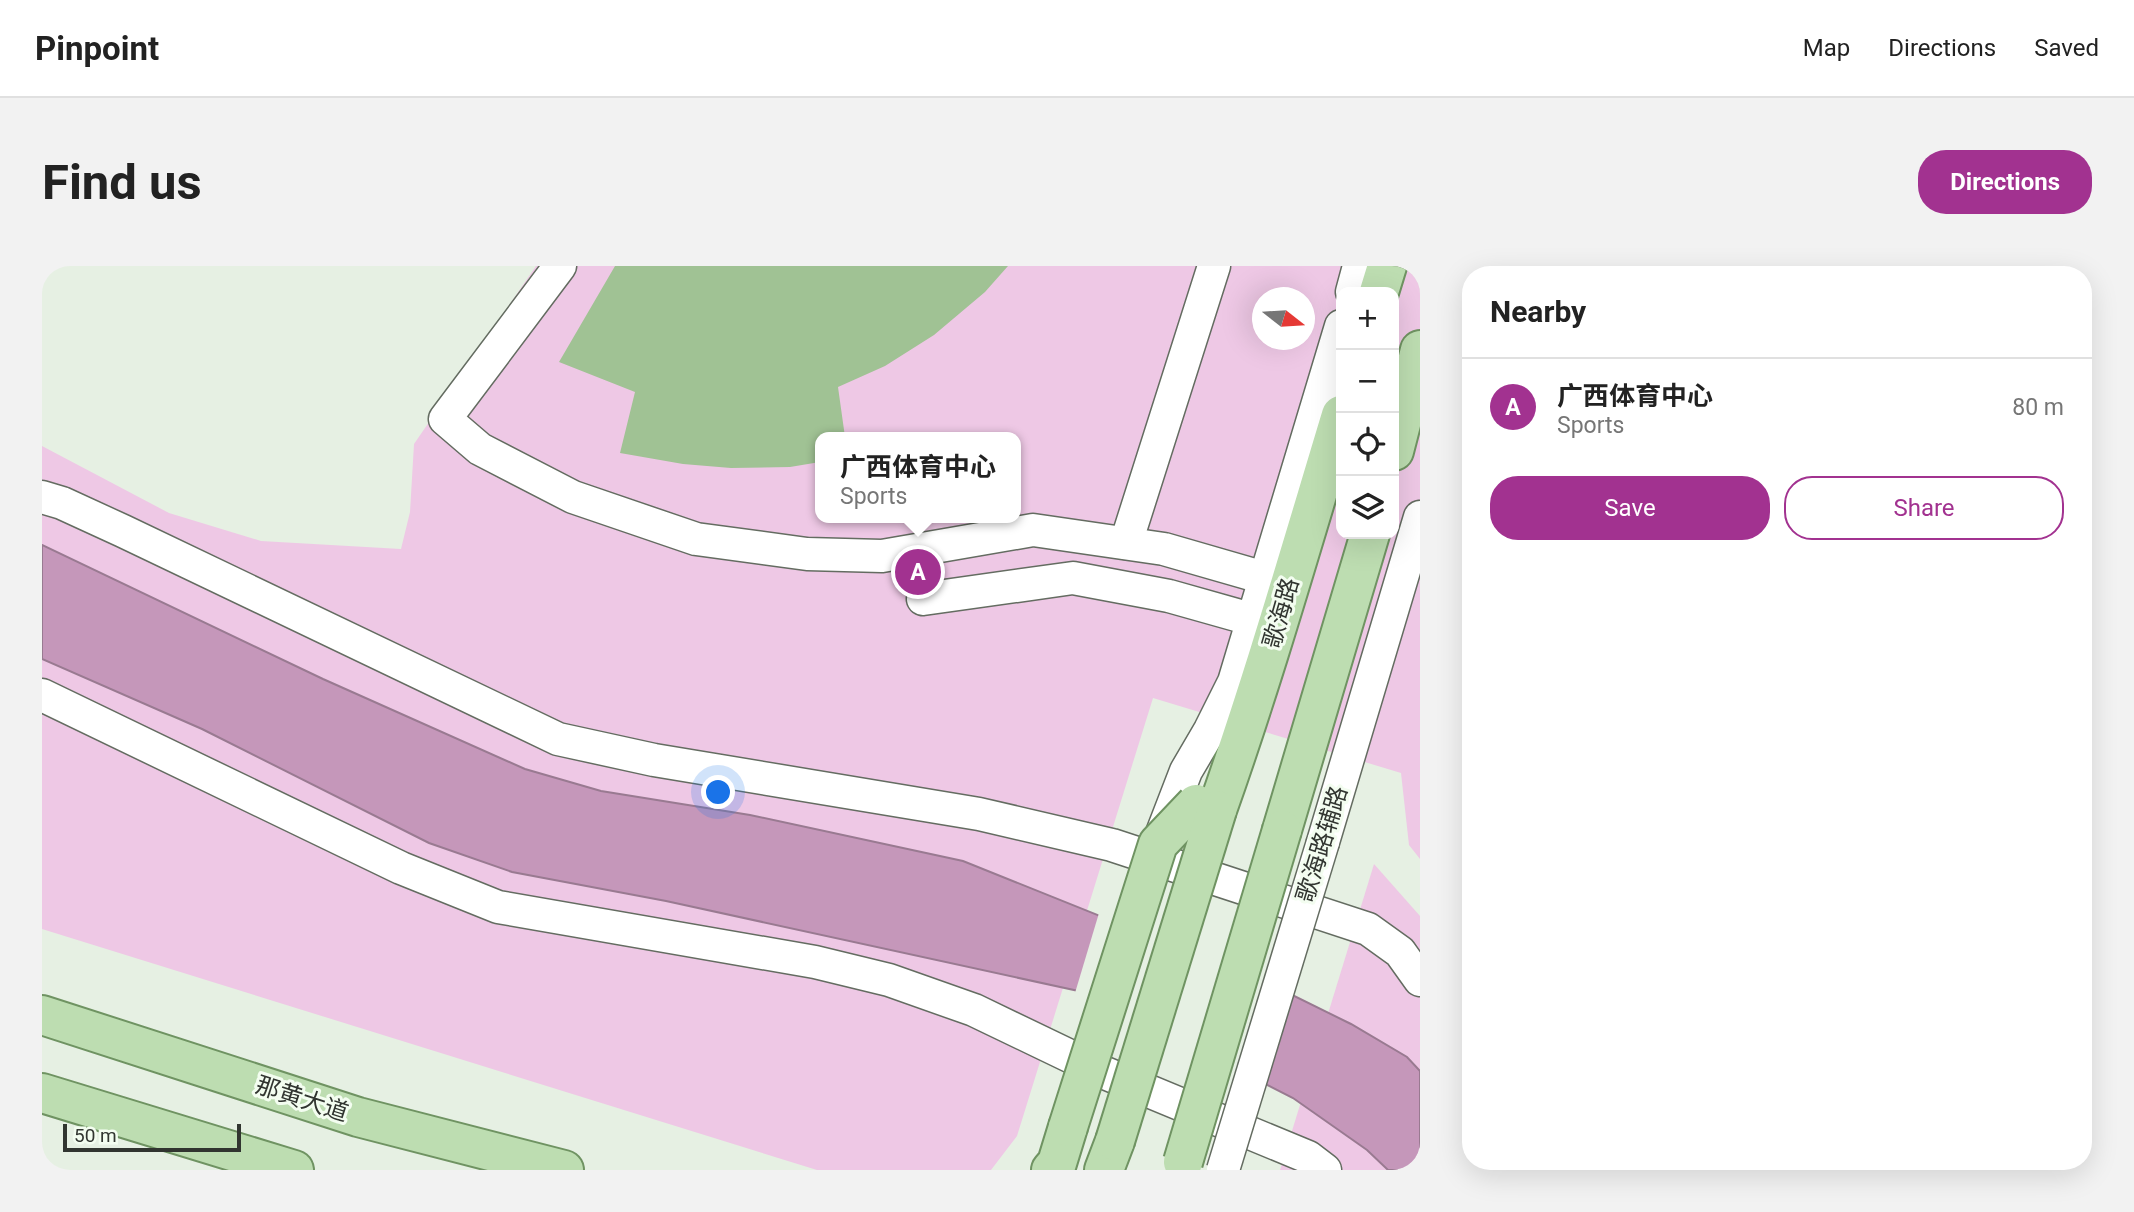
<!DOCTYPE html>
<html lang="en">
<head>
<meta charset="utf-8">
<style>
	body { margin:0; font-family:Roboto,"Noto Sans SC",sans-serif; background:#f2f2f2; color:#222 }
	.controls { position:absolute; right:21px; top:21px; display:grid; overflow:hidden; border-radius:14px; box-shadow:0 7px 28px #0002 }
	.controls button { width:63px; height:63px; display:grid; place-items:center; padding:0; border:0; border-bottom:2px solid #e0e0e0; background:#fff; color:#222; font:35px sans-serif }
	.compass { position:absolute; left:1210px; top:21px; width:63px; height:63px; border-radius:50%; background:#fff; box-shadow:0 7px 28px #0002; rotate:107deg }
	.scale { position:absolute; left:21px; bottom:18px; width:178px; box-sizing:border-box; padding-left:7px; border:4px solid #313530; border-top:0; font-size:19px; line-height:24px; white-space:nowrap; color:#313530; -webkit-text-stroke:5px #f3fdf0; paint-order:stroke }
	.you { position:absolute; left:677px; top:527px; width:24px; height:24px; margin:-18px; border:5px solid #fff; border-radius:50%; background:#1a73e8; box-shadow:0 0 0 10px #1a73e833 }
	.badge { display:grid; place-items:center; width:46px; height:46px; border-radius:50%; background:#a23290; color:#fff; font-size:23px; font-weight:700 }
	.pin { position:absolute; translate:-50% -50%; border:4px solid #fff; box-shadow:0 2px 7px #0006 }
	.popup { position:absolute; left:773px; top:166px; width:206px; height:91px; box-sizing:border-box; display:grid; place-content:center; border-radius:14px; background:#fff; filter:drop-shadow(0 2px 5px #0005); font-size:23px; white-space:nowrap; color:#767676 }
	.popup b { font-size:26px; color:#222 }
	.popup::after { content:''; position:absolute; left:50%; top:100%; margin-left:-14px; border:14px solid transparent; border-top-color:#fff }
	.list { margin:0; padding:0; list-style:none }
	h2 { display:flex; justify-content:space-between; align-items:center; height:91px; margin:0; padding:0 28px; font-size:30px }
	h2 small { font-size:23px; font-weight:400; color:#767676 }
	.list li { display:grid; grid-template-columns:46px 1fr auto; gap:21px; align-items:center; box-sizing:border-box; height:98px; padding:0 28px; border-top:2px solid #e0e0e0 }
	.list b { display:block; font-size:26px; white-space:nowrap }
	.list p { margin:0; font-size:23px; white-space:nowrap; color:#767676 }
	.list em { font-size:23px; font-style:normal; color:#767676 }
	.actions { display:flex; gap:14px; padding:21px 28px }
	.actions a { flex:1; padding:16px 0; border:2px solid #a23290; border-radius:28px; text-align:center; font-size:24px; color:#a23290 }
	.actions .main { background:#a23290; color:#fff }
	.icon { flex:none; width:38px; height:38px; fill:none; stroke:currentColor; stroke-width:2; stroke-linecap:round; stroke-linejoin:round }
	.map { position:relative; flex:none; width:1378px; height:904px; overflow:hidden; border-radius:28px }
	header { display:flex; align-items:center; gap:42px; box-sizing:border-box; height:98px; padding:0 35px; background:#fff; border-bottom:2px solid #e0e0e0 }
	header strong { font-size:33px }
	nav { display:flex; gap:38px; margin-inline-start:auto; font-size:24px }
	.intro { display:flex; align-items:center; justify-content:space-between; box-sizing:border-box; height:168px; padding:0 42px }
	h1 { margin:0; font-size:49px }
	.button { padding:18px 32px; border-radius:28px; background:#a23290; color:#fff; font-size:24px; font-weight:700 }
	main { display:flex; gap:42px; padding:0 42px }
	aside { flex:1; background:#fff; border-radius:28px; box-shadow:0 7px 28px #0002 }
	.map>svg:first-child { display:block }
	.green { fill:#eec8e5; fill-rule:evenodd }
	.water { fill:#c597ba; stroke:#997a91; stroke-width:2 }
	.pier { fill:#e6f0e3 }
	.building { fill:#a0c294 }
	.lines { fill:none; stroke-linecap:round; stroke-linejoin:round }
	.minor-casing { stroke:#646c61; stroke-width:35 }
	.major-casing { stroke:#6f9362; stroke-width:42 }
	.minor { stroke:#fff; stroke-width:32 }
	.major { stroke:#bdddb1; stroke-width:38 }
	.minor-bridge-casing { stroke:#646c61; stroke-width:35; stroke-linecap:butt }
	.major-bridge-casing { stroke:#6f9362; stroke-width:42; stroke-linecap:butt }
	.minor-bridge { stroke:#fff; stroke-width:32 }
	.major-bridge { stroke:#bdddb1; stroke-width:38 }
	.labels { text-anchor:middle; dominant-baseline:central; stroke-width:6; stroke-linejoin:round; paint-order:stroke }
	.street-label { font-size:24px; fill:#313530; stroke:#f3fdf0 }
</style>
</head>
<body>
<header>
<strong>Pinpoint</strong>
<nav><a>Map</a><a>Directions</a><a>Saved</a></nav>
</header>
<div class="intro"><h1>Find us</h1><a class="button">Directions</a></div>
<main>
<div class="map">
<svg width="1378" height="904" viewBox="0 0 1378 904">
	<rect width="100%" height="100%" fill="#e6f0e3"/>
	<g class="green">
		<path d="M 494,0 L 1378,0 L 1378,593 L 1367,579 L 1359,507 L 1111,432 L 975,870 L 949,904 L 775,904 L 0,663 L 0,180 L 127,247 L 219,275 L 359,283 L 368,246 L 372,178 ZM 1299,26 L 1352,26 L 1352,268 L 1299,268 ZM 1220,32 L 1262,32 L 1262,74 L 1220,74 ZM 778,171 L 974,171 L 974,252 L 778,252 Z"/>
		<polygon points="1332,598 1378,650 1378,904 1238,904"/>
	</g>
	<polygon class="water" points="0,279 281,413 483,503 559,525 708,549 921,595 1230,719 1309,758 1365,791 1378,805 1378,904 1346,904 1325,884 1251,832 1041,726 624,635 470,606 387,577 160,463 0,393"/>
	<polygon class="pier" points="1057,647 1231,716 1218,819 1033,727"/>
	<polygon class="building" points="573,0 966,0 943,26 892,69 843,100 796,121 803,171 778,171 778,196 748,201 689,202 641,198 578,187 593,126 517,96"/>
	<g class="lines">
		<g class="minor-casing">
			<g id="minor">
				<polyline points="518,0 403,153 438,183 531,231 654,273 765,288 840,290 991,264 1122,283 1247,319"/>
				<polyline points="1310,26 1317,0"/>
				<polyline points="0,231 20,237 81,265 516,473 612,494 937,548 1070,579 1326,663 1358,686 1378,714"/>
				<polyline points="1084,277 1172,0"/>
				<polyline points="881,333 1031,312 1127,330 1230,359"/>
				<polyline points="0,429 359,602 456,641 773,696 847,714 932,744 1063,807 1266,891 1283,904"/>
				<polyline points="1117,575 1144,505 1168,464 1192,416 1299,60"/>
				<polyline points="1281,576 1378,251"/>
			</g>
		</g>
		<g class="major-casing">
			<g id="major">
				<polyline points="1337,26 1345,0"/>
				<polyline points="1352,185 1378,84"/>
				<path d="M 1175,544 C 1221,414 1259,281 1299,149"/>
				<polyline points="1240,564 1328,268"/>
				<polyline points="0,749 316,851 522,904"/>
				<polyline points="0,827 252,904"/>
				<polyline points="1009,904 1015,897 1026,861"/>
				<polyline points="1062,904 1073,875"/>
			</g>
		</g>
		<use href="#minor" class="minor"/>
		<use href="#major" class="major"/>
		<g class="minor-bridge-casing">
			<polyline id="minor-bridge" points="1181,904 1281,576"/>
		</g>
		<g class="major-bridge-casing">
			<g id="major-bridge">
				<polyline points="1026,861 1116,578 1154,538"/>
				<polyline points="1073,875 1175,544"/>
				<polyline points="1141,896 1240,564"/>
			</g>
		</g>
		<use href="#minor-bridge" class="minor-bridge"/>
		<use href="#major-bridge" class="major-bridge"/>
	</g>
	<g class="labels">
		<g class="street-label">
			<text transform="translate(1239 347) rotate(-74)">歌海路</text>
			<text transform="translate(1280 578) rotate(-73)">歌海路辅路</text>
			<text transform="translate(260 833) rotate(18)">那黄大道</text>
		</g>
	</g>
</svg>
<div class="controls">
<button>+</button>
<button>−</button>
<button><svg class="icon" aria-label="locate" viewBox="0 0 24 24"><circle cx="12" cy="12" r="6"/><path d="M12 2v4M12 18v4M2 12h4M18 12h4"/></svg></button>
<button><svg class="icon" aria-label="layers" viewBox="0 0 24 24"><path d="M12 4l9 5-9 5-9-5zM3 14l9 5 9-5"/></svg></button>
</div>
<svg class="compass" viewBox="-18 -18 36 36"><path d="M0-13l5 13h-10z" fill="#e53935"/><path d="M0 13l5-13h-10z" fill="#767676"/></svg>
<div class="scale">50 m</div>
<div class="you"></div>
<div class="pin badge" style="left:876px;top:306px">A</div>
<div class="popup"><b>广西体育中心</b>Sports</div>
</div>
<aside>
<h2>Nearby<small></small></h2>
<ul class="list">
<li><span class="badge">A</span><div><b>广西体育中心</b><p>Sports</p></div><em>80 m</em></li>
</ul>
<div class="actions"><a class="main">Save</a><a>Share</a></div>
</aside>
</main>
</body>
</html>
